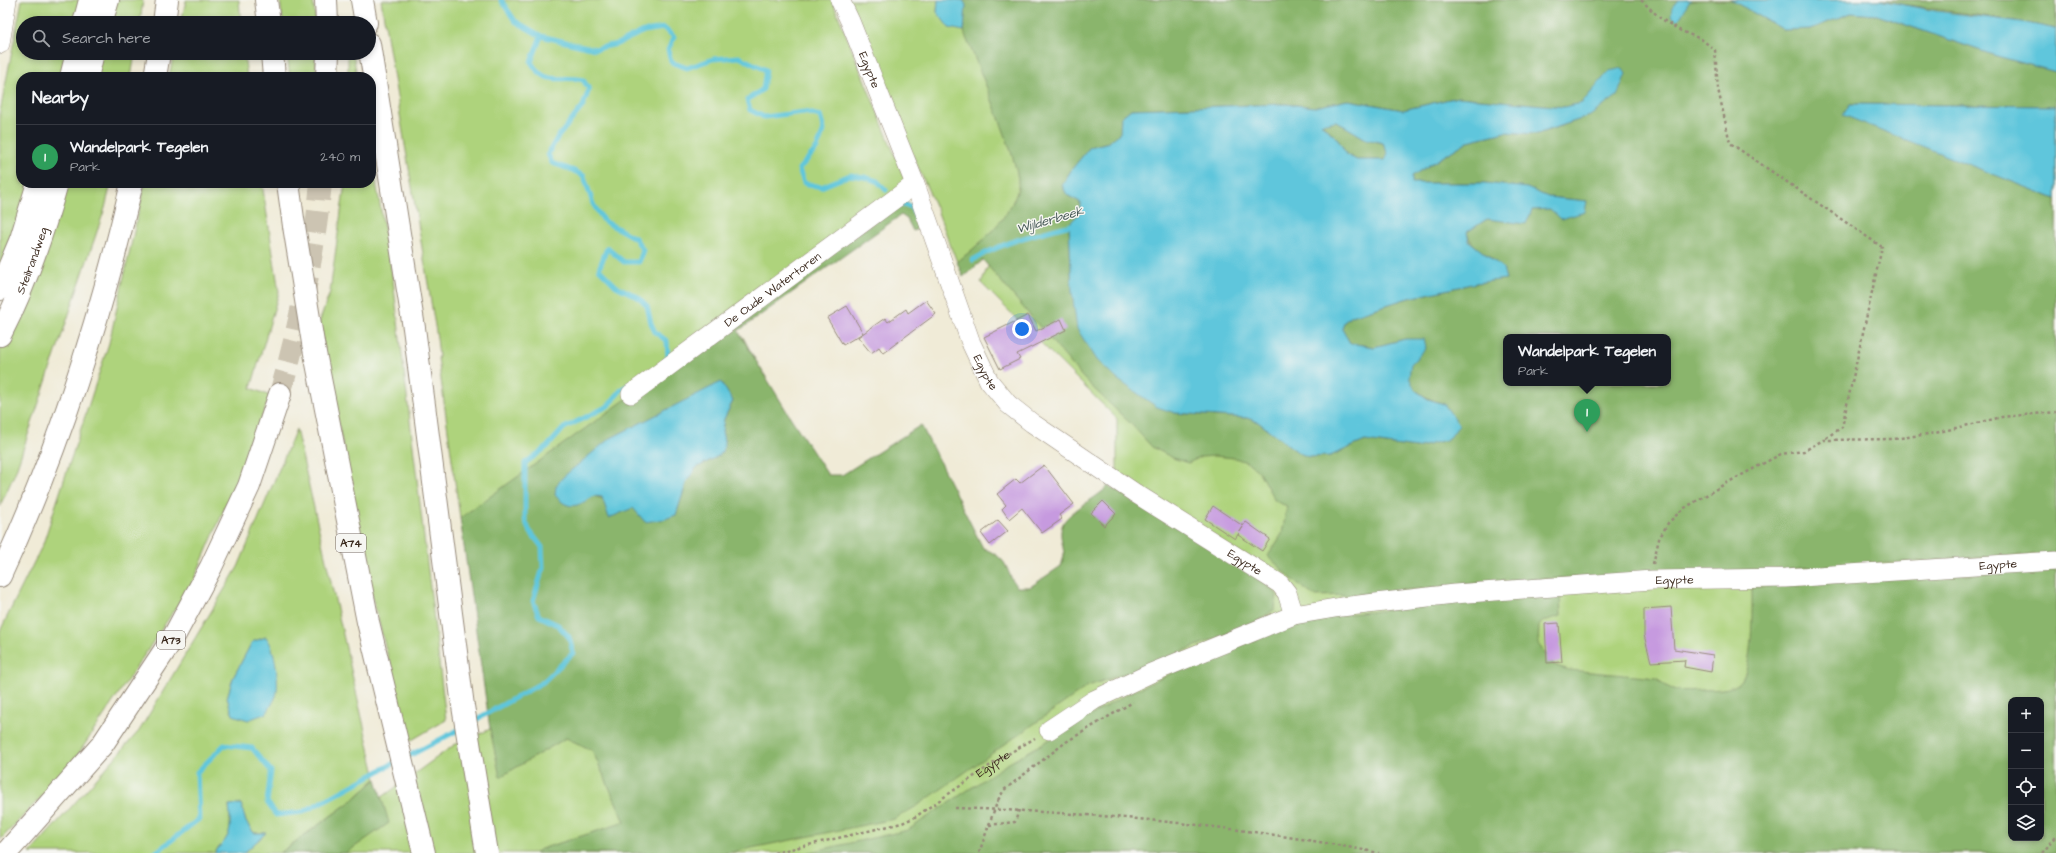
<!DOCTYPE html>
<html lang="en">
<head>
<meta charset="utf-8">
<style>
	body { margin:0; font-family:"Architects Daughter",sans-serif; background:#242831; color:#f1f3f6 }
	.controls { position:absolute; right:12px; bottom:12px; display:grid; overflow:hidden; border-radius:8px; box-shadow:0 2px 6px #0003 }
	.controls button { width:36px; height:36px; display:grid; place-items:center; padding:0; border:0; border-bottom:1px solid #363941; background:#171b24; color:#f1f3f6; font:20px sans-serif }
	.you { position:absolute; left:1022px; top:329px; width:14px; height:14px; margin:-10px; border:3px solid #fff; border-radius:50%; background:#1a73e8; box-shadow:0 0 0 6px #1a73e833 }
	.badge { display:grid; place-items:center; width:26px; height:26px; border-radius:50%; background:#b45309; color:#fff; font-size:13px; font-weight:700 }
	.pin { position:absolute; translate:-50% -33px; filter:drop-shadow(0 1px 2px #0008) }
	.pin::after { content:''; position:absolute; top:21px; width:14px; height:12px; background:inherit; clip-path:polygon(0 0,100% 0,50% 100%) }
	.popup { position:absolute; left:1503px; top:334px; width:168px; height:52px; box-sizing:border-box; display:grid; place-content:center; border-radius:8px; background:#171b24; filter:drop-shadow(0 1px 3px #0005); font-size:13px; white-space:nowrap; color:#9ea1a6 }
	.popup b { font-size:15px; color:#f1f3f6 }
	.popup::after { content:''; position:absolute; left:50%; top:100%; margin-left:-8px; border:8px solid transparent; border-top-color:#171b24 }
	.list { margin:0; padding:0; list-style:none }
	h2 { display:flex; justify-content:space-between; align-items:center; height:52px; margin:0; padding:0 16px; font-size:17px }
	h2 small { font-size:13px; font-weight:400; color:#9ea1a6 }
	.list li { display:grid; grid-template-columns:26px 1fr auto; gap:12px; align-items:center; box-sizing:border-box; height:64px; padding:0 16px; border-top:1px solid #363941 }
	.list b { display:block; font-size:15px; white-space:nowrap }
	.list p { margin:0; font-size:13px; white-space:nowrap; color:#9ea1a6 }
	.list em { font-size:13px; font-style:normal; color:#9ea1a6 }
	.icon { flex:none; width:22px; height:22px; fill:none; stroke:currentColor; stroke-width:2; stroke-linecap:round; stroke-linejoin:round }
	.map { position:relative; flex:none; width:2056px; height:853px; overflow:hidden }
	.search { position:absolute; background:#171b24; box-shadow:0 2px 6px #0003; left:16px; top:16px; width:360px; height:44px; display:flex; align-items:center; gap:10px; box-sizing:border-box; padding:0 14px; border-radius:22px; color:#9ea1a6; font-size:15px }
	.panel { position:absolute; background:#171b24; box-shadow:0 2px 6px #0003; left:16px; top:72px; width:360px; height:116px; border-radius:16px }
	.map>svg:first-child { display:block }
	.green { fill:#aed37c; stroke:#747e4d; fill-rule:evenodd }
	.forest { fill:#8ab56c; stroke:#627045; fill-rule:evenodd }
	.water { fill:#5fc6dc; stroke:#4d787d; fill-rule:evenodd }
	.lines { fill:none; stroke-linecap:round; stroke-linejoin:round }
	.stream { stroke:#5fc6dc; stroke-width:5 }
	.building { fill:#c69adf }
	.highway-tunnel { stroke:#ccc4b2; stroke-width:22; stroke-dasharray:22 11; stroke-linecap:butt }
	.street-casing { stroke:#968a7a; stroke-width:20 }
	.secondary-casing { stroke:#968a7a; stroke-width:24 }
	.highway-casing { stroke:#968a7a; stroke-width:24 }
	.path { stroke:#968a7a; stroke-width:2.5; stroke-dasharray:3 3; stroke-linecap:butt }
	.street { stroke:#fff; stroke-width:19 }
	.secondary { stroke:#fff; stroke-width:22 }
	.highway { stroke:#fff; stroke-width:22 }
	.highway-bridge-casing { stroke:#968a7a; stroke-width:24; stroke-linecap:butt }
	.path-bridge { stroke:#968a7a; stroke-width:2.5; stroke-dasharray:3 3; stroke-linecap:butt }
	.highway-bridge { stroke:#fff; stroke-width:22 }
	.labels { text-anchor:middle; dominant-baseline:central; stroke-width:3; stroke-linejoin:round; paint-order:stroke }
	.shield { fill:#f6f6f2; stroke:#73675e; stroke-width:1 }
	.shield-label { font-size:11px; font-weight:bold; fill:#3b2a1e }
	.street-label { font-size:12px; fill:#3b2a1e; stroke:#f6f6f2 }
	.water-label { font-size:13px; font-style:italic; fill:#465957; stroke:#f6f6f2 }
</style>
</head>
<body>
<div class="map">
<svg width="2056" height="853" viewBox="0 0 2056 853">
	<rect width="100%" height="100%" fill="#f6f6f2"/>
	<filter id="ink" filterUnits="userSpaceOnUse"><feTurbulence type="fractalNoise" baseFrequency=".025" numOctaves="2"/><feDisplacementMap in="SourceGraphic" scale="8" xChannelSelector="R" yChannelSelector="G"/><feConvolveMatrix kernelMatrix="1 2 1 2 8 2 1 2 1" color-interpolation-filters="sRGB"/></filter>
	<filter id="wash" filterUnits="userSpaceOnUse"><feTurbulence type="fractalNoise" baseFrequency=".012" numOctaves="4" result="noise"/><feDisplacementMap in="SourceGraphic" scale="16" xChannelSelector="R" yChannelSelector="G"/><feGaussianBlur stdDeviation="0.9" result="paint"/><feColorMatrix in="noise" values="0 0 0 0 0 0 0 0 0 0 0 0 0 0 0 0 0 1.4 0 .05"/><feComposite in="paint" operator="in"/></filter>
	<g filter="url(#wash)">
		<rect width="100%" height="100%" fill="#f0ebd7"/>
		<g class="green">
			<polygon points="22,0 83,0 78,23 23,23 23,53 71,53 65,77 21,77 21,183 35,183 0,274 0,112"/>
			<polygon points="109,0 143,0 140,23 103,23"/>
			<polygon points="186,0 239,0 241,23 181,23"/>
			<polygon points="280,0 313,0 316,23 283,23"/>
			<path d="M 381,0 L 832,0 L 907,185 L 662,374 L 743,337 L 828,500 L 1015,609 L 1066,582 L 1117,500 L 1117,419 L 981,283 L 1015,202 L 1014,199 C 1004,224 978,246 957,262 L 937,210 L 844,0 L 938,0 L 937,12 L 951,0 L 2056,0 L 2056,853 L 305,853 L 454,745 L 538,708 L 462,516 L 460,518 L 438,358 L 439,357 L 437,338 ZM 1506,337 L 1668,337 L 1668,383 L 1506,383 ZM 2011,700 L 2041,700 L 2041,838 L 2011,838 Z"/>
			<polygon points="97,53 135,53 131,77 91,77"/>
			<polygon points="174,53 244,53 247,77 169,77"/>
			<polygon points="287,53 316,53 316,77 290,77"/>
			<polygon points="348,53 353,53 357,77 348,77"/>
			<polygon points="371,153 393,280 446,720 410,741 373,600 319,323 330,292 345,183 371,183"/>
			<polygon points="61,183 111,183 105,208 15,473 0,506 0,338"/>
			<polygon points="145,183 262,183 279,292 251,388 270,396 243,465 193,582 69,768 0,840 0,631 43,544 109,343"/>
			<path d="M 296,429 L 376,779 L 354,799 L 280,853 L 244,853 L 266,833 L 254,833 L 246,822 L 241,804 L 229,805 C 231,832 233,833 214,853 L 30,853 L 139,731 L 238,567 ZM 266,637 L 233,715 L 227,698 L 233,678 L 252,642 Z"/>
		</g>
		<g class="forest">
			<path d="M 963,0 L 1679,0 L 1672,8 L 1684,8 L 1691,0 L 1731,0 L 1784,30 L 1811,29 L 1851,13 L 1877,15 L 1993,55 L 2056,72 L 2056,106 L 1850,104 L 1844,115 L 2056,199 L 2056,553 L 1786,569 L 1513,580 L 1352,595 L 1314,596 L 1292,579 L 1268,556 L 1282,534 L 1287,506 L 1275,501 L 1259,472 L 1249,463 L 1235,458 L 1214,456 L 1201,457 L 1188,463 L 1173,458 L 1152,447 L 1132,425 L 1084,379 L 983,260 L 963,277 L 957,262 C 979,245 1012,216 1018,188 C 1022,167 983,80 974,56 C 971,48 965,38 964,30 C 963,20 968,9 963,0 ZM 1609,71 L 1590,116 L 1537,134 L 1505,132 L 1468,141 L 1412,176 L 1412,183 L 1485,183 L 1527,188 L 1548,197 L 1587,201 L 1550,209 L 1532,210 L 1526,223 L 1487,219 L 1467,232 C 1472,254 1501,255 1506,279 L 1476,283 L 1405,299 L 1352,316 L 1344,322 L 1342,329 L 1350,343 L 1374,347 L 1405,339 L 1426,348 C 1422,352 1414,358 1411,364 C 1400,387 1427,399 1444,404 L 1449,439 L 1416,448 L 1365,441 L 1330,456 L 1309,457 L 1299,453 L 1258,422 L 1247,418 L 1175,413 L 1072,292 L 1069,224 L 1080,213 L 1080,202 L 1067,195 L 1062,185 L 1072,169 L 1090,147 L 1109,142 L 1121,133 L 1121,117 L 1131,109 L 1286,104 L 1315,107 L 1348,100 L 1403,110 L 1458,97 L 1564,107 L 1582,103 ZM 1506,337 L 1668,337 L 1668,383 L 1506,383 Z"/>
			<path d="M 1879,0 L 2056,0 L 2056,29 C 1998,16 1938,11 1879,0 Z"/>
			<polygon points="1336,121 1366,139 1383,143 1388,154 1384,160 1357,160 1347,155 1337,138 1321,123"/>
			<path d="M 903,201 C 916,205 918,215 923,227 L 913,231 L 907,219 L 901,215 L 738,331 L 789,415 L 828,475 L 842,475 L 921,425 L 983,548 C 992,552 1002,557 1006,566 C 1010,574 1011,580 1017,587 L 1030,587 L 1061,566 C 1062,562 1064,558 1064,554 C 1063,544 1059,536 1062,526 C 1066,512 1098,498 1108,486 L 1262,576 L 1277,595 L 1275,609 L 1255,623 L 1135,670 L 1088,686 L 917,806 L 894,819 L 727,853 L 535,853 L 541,849 L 625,822 L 592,750 L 566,738 L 500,777 L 490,729 L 460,518 ZM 721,383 L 733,401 L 724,419 L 722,431 L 725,445 L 720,455 L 696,468 L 687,481 L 676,515 L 634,508 L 594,496 L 609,439 Z"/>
			<path d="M 2056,569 L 2056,853 L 806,853 L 908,830 L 1004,766 L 1129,693 L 1170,674 L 1297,623 L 1330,616 L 1455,603 L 1560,596 L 1561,616 L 1543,621 L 1539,626 L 1538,644 L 1554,665 L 1569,670 L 1657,678 C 1671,693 1681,691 1701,690 C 1713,689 1730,691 1739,683 C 1754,670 1752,607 1752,587 ZM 2011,700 L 2041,700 L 2041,838 L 2011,838 Z"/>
			<polygon points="376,779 389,823 346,853 280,853 354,799"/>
		</g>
		<g class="water">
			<polygon points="938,0 963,0 966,5 964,31 949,28 937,12"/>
			<path d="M 1679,0 L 1691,0 C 1684,8 1684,14 1677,21 L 1671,16 L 1672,8 Z"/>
			<polygon points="1731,0 1879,0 1936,11 2022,22 2056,29 2056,72 1993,55 1877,15 1851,13 1811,29 1784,30"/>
			<path d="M 1623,68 L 1626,74 L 1617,96 L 1590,116 L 1537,134 L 1505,132 L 1468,141 L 1412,176 L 1412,183 L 1485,183 L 1527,188 L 1548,197 L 1587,201 L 1585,212 L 1561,219 L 1550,209 L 1532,210 L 1526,224 L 1487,219 L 1467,232 L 1469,241 L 1503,268 L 1506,279 L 1476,283 L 1405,299 L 1352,316 L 1344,322 L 1342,329 L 1350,343 L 1374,347 L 1405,339 L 1424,339 L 1426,348 L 1411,364 L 1409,377 L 1415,390 L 1428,399 L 1444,404 L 1459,425 L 1449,439 L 1416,448 L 1365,441 L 1330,456 L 1309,457 L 1299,453 L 1258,422 L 1247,418 L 1175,413 L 1157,407 L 1117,379 L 1097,360 L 1077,329 L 1072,292 L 1069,224 L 1080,213 L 1080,202 L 1067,195 L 1062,185 L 1072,169 L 1090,147 L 1109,142 L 1120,133 L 1121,117 L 1131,109 L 1286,104 L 1315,107 L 1348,100 L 1403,110 L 1458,97 L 1564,107 L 1582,103 L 1609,71 ZM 1336,121 L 1366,139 L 1383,143 L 1388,154 L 1385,160 L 1357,160 L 1347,155 L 1337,138 L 1321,124 Z"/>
			<polygon points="1850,104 2056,106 2056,199 1843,115"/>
			<path d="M 721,382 L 733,401 L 724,419 L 722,431 L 725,445 L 720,455 L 696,468 L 687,481 L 676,515 L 665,519 L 645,522 L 633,508 L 609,518 L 602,497 L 594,496 C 578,506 569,512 555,495 L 556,486 L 563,477 L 609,439 Z"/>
			<path d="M 266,637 C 275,646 280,683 276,696 C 274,701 270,707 267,713 L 248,720 L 233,715 L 227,698 L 233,678 L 252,642 Z"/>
			<path d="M 241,804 L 246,822 L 254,833 L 266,833 L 244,853 L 214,853 C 233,833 231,831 229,805 Z"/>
		</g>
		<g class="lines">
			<g class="stream">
				<polyline points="501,0 515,21 541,36 595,49 617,44 644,31 664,28 674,37 668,50 671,62 687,68 713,59 739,57 766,70 763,89 747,100 750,110 764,117 804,112 820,116 824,130 817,148 799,169 804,183 821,187 850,175 864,177 877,181 886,190"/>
				<path d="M 541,36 L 531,62 C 546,87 559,75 583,80 L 589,89 L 583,106 L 557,138 L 548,154 L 552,163 L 572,170 L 584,176 L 593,204 L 604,221 L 635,238 L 643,250 L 639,262 L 624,262 L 607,248 L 599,269 L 616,286 L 638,297 L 647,306 L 651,323 L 655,332 L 667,341 L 668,358 L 666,360"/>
				<polyline points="897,204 910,206 915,213 919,224"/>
				<path d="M 973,260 C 1005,241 1039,233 1075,224"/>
				<polyline points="470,723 543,682 573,653 569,637 558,625 539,616 533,601 543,568 542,547 529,530 525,519 525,463 547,447 564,428 608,406 621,390 629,385"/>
				<polyline points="407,757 462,728"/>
				<polyline points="155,853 199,819 197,772 224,745 252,748 271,771 267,802 276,815 303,812 396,762"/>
			</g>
		</g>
		<g id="blocks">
			<g class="building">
				<polygon points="926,300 936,314 883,353 879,347 871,353 858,337 885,318 888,322 906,309 908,313"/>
				<polygon points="847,306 863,333 843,345 827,318"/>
				<polygon points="1028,315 1036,331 1061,319 1066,330 1017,354 1020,359 1000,369 984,337"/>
				<polygon points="1044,465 1074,504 1059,515 1062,519 1042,533 1022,508 1009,519 1002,509 1006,505 997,494 1016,479 1020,483"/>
				<polygon points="1103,501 1116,514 1104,526 1091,513"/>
				<polygon points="1213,506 1243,526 1246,522 1270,539 1262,551 1238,535 1243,527 1235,539 1205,519"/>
				<polygon points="998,520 1008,531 990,545 981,533"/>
				<polygon points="1671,607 1674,649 1713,655 1711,672 1684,667 1685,660 1651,662 1644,635 1644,609"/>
				<polygon points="1559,623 1562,662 1547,663 1545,624"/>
			</g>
		</g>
	</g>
	<g filter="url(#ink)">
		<use href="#blocks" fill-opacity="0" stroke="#968a7a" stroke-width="1"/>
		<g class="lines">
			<path class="highway-tunnel" d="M 280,394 C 300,324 314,255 321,183"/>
			<g class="street-casing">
				<g id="street">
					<path id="s2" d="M 840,0 L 850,21 L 915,184 L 971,343 L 989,381 L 1008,404 L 1032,423 L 1135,493 L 1280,584 L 1287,593 L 1294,615"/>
					<polyline points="0,44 7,0"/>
					<path id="s3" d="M 631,394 L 915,184"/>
					<path id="s4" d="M 1049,730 L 1094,700 L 1151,673 L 1294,615 L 1341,607 L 1454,594 L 1652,580 L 1785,578 L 2056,561"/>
				</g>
			</g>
			<g class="secondary-casing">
				<g id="secondary">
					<polyline points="84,23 90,0"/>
					<polyline points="101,23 108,0"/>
					<polyline points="71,77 77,53"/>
					<polyline points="87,77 93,53"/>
					<polyline points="0,289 21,239 38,183"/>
					<path id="s5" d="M 0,335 C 25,287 42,236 57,183"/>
				</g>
			</g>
			<g class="highway-casing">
				<g id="highway">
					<polyline points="266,0 269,23"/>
					<polyline points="326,0 327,23"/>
					<polyline points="362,0 366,23"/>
					<polyline points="164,23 167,0"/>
					<polyline points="369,44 414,328 463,706 487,853"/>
					<polyline points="272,53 274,77"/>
					<polyline points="155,77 159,53"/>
					<polyline points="327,77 328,53"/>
					<polyline points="288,183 294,226"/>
					<polyline points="313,343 368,622 424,853"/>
					<path d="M 0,576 C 58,452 101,316 132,183"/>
					<polyline points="6,853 102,745 173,638 211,567 249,486 280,394"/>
				</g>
			</g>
			<g class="path">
				<polyline points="1641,0 1660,18 1681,31 1701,39 1715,50 1718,89 1730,143 1882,247 1842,427 1823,440"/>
				<polyline points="1653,564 1659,539 1668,523 1683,509 1723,485 1781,454 1804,451 1823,440 1894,439 1935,433 2002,417 2056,412"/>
				<polyline points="998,800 1004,790 1066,742 1133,702"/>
				<path d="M 955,808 C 1097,813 1239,825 1379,853"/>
				<polyline points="989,825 1015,822 1019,810"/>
				<path id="s1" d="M 774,853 L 902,823 L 915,817 L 998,760 L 1035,738"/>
				<polyline points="979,853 991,819"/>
				<polyline points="2042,853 2056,837"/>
			</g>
			<use href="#street" class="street"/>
			<use href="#secondary" class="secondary"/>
			<use href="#highway" class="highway"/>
			<g class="highway-bridge-casing">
				<polyline id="highway-bridge" points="294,226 313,343"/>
			</g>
			<polyline class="path-bridge" points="991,819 998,800"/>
			<use href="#highway-bridge" class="highway-bridge"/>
		</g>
	</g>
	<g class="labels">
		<g class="shield">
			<rect x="336" y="534" width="30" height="18" rx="3"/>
			<rect x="157" y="631" width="28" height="18" rx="3"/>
		</g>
		<g class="shield-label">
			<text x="351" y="543">A74</text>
			<text x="171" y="640">A73</text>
		</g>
		<g class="street-label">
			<text stroke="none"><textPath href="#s2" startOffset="76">Egypte</textPath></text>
			<text stroke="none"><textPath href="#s5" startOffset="81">Steilrandweg</textPath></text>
			<text stroke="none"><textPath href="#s3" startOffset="176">De Oude Watertoren</textPath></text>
			<text stroke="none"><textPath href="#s2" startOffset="400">Egypte</textPath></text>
			<text stroke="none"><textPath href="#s2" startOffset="724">Egypte</textPath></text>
			<text stroke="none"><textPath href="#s4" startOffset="978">Egypte</textPath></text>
			<text stroke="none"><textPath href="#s4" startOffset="654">Egypte</textPath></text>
			<text stroke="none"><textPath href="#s1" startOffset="240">Egypte</textPath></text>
		</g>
		<g class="water-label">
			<text transform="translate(1050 220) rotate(-16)">Wijlderbeek</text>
		</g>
	</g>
</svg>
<div class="controls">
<button>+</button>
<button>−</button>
<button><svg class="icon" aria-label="locate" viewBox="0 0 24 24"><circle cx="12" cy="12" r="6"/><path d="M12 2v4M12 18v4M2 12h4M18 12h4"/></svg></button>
<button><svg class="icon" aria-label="layers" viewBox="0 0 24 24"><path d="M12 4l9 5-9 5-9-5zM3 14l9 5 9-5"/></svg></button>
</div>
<div class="you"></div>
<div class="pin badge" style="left:1587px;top:432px;background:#2e9e5b">1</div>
<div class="popup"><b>Wandelpark Tegelen</b>Park</div>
<div class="search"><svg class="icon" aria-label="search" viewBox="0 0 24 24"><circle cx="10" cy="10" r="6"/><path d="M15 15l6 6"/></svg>Search here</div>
<section class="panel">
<h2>Nearby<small></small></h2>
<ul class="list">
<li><span class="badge" style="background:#2e9e5b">1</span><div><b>Wandelpark Tegelen</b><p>Park</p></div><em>240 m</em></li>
</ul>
</section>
</div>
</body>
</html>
